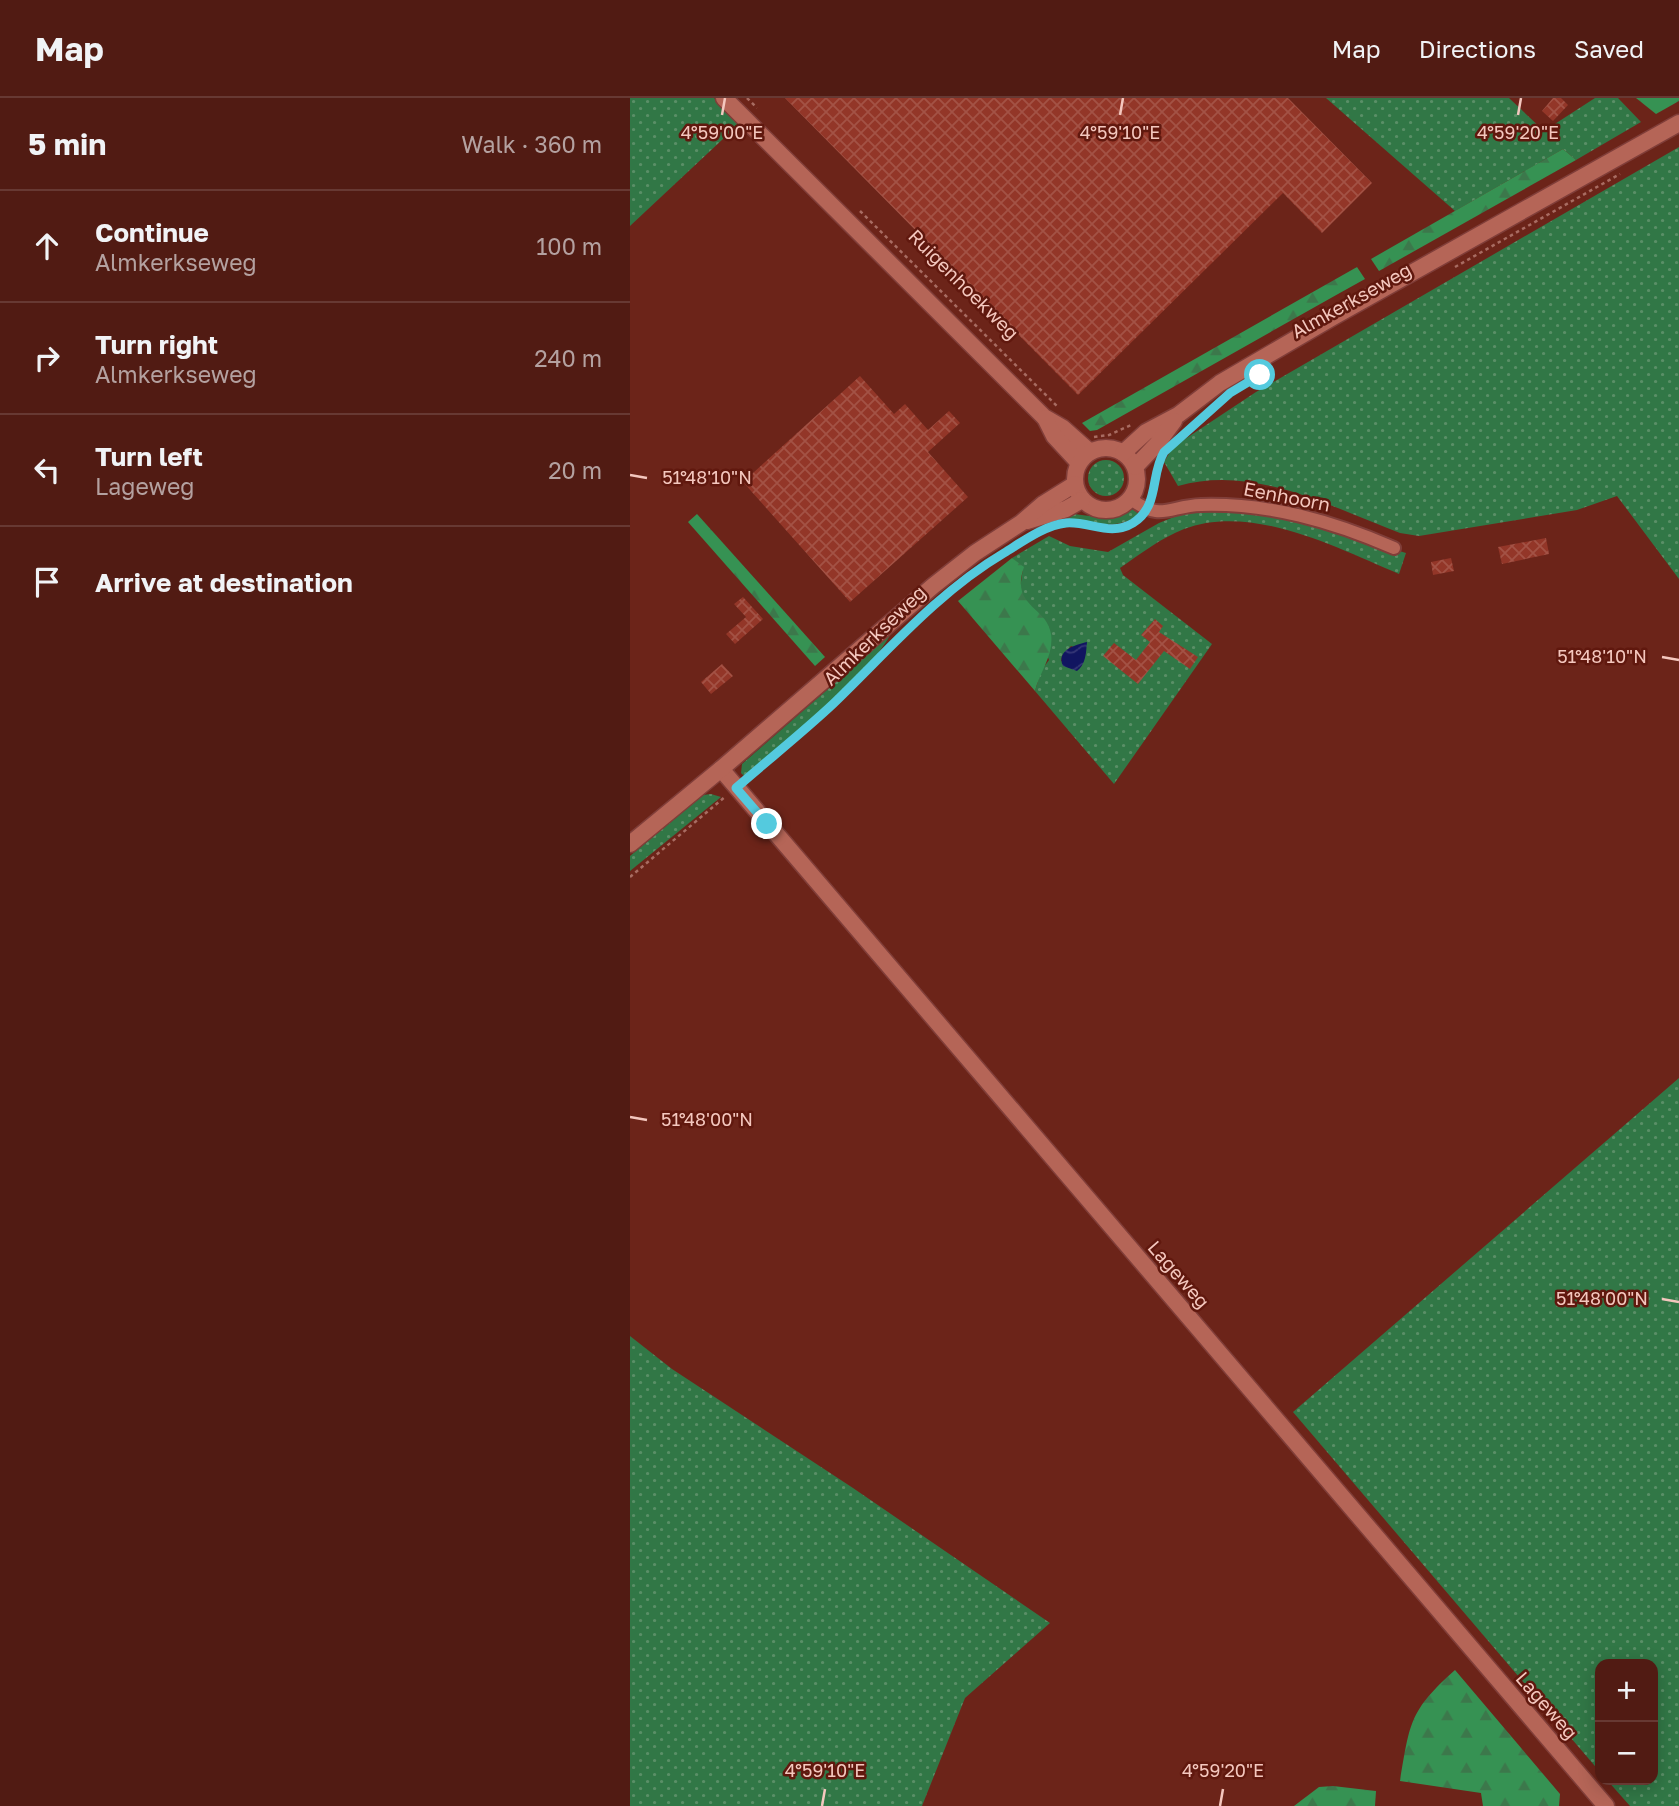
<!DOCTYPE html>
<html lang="en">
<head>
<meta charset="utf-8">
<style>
	body { margin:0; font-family:"Golos Text",sans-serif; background:#57241c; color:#f1f3f6 }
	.controls { position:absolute; right:21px; bottom:21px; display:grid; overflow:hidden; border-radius:14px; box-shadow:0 4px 18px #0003 }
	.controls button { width:63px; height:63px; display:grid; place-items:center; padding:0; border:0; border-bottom:2px solid #673933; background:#511b13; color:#f1f3f6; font:35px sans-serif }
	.stop { position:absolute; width:21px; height:21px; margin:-16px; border:5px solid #54cade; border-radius:50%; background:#fff }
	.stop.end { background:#54cade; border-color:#fff; box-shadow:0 2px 7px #0008 }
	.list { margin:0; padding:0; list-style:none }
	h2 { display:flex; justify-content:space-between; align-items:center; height:91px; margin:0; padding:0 28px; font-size:30px }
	h2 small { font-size:23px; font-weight:400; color:#b4a1a0 }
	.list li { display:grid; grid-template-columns:46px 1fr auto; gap:21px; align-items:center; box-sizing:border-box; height:112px; padding:0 28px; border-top:2px solid #673933 }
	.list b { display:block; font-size:26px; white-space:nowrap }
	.list p { margin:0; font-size:23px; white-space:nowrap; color:#b4a1a0 }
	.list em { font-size:23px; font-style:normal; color:#b4a1a0 }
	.icon { flex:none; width:38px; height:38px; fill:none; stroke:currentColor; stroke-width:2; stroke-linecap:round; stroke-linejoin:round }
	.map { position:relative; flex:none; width:1049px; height:1708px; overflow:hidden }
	header { display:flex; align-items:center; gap:42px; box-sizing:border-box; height:98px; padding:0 35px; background:#511b13; border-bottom:2px solid #673933 }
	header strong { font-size:33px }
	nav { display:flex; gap:38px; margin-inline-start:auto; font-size:24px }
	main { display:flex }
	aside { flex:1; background:#511b13 }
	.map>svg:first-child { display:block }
	.grass { fill:url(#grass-dots); fill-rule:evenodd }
	.forest { fill:url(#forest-firs) }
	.water { fill:url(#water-waves) }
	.building { fill:url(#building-cross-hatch) }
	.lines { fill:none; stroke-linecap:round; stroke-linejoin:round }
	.street-casing { stroke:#803e39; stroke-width:16 }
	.secondary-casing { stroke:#803e39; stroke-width:19 }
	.path { stroke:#a86c62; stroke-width:2.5; stroke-dasharray:3.5 3.5; stroke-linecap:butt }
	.street { stroke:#b56557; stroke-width:12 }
	.secondary { stroke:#b56557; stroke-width:16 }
	.route { stroke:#54cade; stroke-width:9 }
	.ticks { fill:none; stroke:#f4c7be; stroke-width:2.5 }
	.labels { text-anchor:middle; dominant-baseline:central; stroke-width:5; stroke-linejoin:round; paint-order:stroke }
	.street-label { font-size:19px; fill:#f4c7be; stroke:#60180e }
	.ticks-label { font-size:18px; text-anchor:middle; fill:#f4c7be; stroke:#60180e; stroke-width:5; stroke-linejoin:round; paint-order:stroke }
</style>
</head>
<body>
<header>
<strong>Map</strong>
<nav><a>Map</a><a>Directions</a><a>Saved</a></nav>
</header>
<main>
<aside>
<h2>5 min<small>Walk · 360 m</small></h2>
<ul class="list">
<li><svg class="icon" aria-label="ahead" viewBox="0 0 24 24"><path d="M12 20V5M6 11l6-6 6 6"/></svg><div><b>Continue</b><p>Almkerkseweg</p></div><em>100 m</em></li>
<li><svg class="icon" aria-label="right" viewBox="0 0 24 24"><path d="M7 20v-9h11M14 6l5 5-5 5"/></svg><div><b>Turn right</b><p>Almkerkseweg</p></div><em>240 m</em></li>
<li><svg class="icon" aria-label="left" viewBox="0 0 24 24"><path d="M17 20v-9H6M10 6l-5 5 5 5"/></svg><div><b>Turn left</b><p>Lageweg</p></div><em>20 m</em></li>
<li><svg class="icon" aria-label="arrive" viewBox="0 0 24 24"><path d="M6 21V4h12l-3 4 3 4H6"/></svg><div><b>Arrive at destination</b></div></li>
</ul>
</aside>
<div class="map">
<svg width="1049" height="1708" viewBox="0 0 1049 1708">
	<defs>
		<pattern id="grass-dots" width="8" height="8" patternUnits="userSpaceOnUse" patternTransform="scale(1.75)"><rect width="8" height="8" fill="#317746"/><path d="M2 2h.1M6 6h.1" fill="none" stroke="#5a8f67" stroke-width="1.8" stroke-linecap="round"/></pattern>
		<pattern id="forest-firs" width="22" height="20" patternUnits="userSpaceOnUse" patternTransform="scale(1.75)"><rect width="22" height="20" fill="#369253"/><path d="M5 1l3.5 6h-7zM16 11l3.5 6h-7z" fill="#3c784b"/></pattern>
		<pattern id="water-waves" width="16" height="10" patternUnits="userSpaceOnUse" patternTransform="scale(1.75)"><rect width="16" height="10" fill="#111560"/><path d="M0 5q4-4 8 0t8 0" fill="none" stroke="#343675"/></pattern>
		<pattern id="building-cross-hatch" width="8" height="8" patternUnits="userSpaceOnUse" patternTransform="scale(1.75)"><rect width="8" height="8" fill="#933628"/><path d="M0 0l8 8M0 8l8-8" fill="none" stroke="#a35245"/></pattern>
	</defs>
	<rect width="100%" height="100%" fill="#6c2419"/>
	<g class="grass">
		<polygon points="0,0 84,0 109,26 0,128"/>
		<polygon points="696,0 879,0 914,33 965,0 988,0 1011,24 946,62 933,51 825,113"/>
		<path d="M 1049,49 L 1049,481 L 987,398 L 947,412 L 789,438 L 770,435 C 701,409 624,366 548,388 L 534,364 L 543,349 L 626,294 Z"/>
		<circle cx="476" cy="380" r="18"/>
		<path d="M 501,410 L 509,416 C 487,433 469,424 445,422 C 433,421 422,428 412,427 L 436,415 L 475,420 L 489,417 Z"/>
		<path d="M 576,411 L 647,416 L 776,455 L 769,476 C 707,450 622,405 554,431 C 531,440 510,456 490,470 L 493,477 L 582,546 L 484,686 L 405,593 L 411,573 L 419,562 L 390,491 L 393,470 L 382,460 L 419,438 L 440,448 L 478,454 L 529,425 L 549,417 ZM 441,548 L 456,553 L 451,569 L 431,563 L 432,558 Z"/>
		<path d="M 261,536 C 226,594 166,635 115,679 L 111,675 L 112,666 Z"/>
		<polygon points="81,696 91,699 0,773 0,758 73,697"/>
		<polygon points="1049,980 1049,1708 1000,1708 977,1682 1023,1682 1023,1566 970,1566 970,1674 663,1314"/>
		<polygon points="0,1238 42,1271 223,1390 420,1525 335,1600 292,1708 0,1708"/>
	</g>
	<g class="forest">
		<polygon points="1006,0 1049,0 1049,3 1026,16"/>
		<polygon points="933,51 946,62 749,173 741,161"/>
		<polygon points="727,169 735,181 708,196 467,332 460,333 452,325"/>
		<polygon points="67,416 195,559 185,568 58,424"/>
		<path d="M 382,460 L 394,469 C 380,509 417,508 421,536 C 424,558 410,573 405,593 L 328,503 Z"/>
		<path d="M 825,1572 L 930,1696 L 929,1708 L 853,1708 L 851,1695 L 770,1683 C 780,1625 779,1613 825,1572 Z"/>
		<polygon points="703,1688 746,1693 745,1708 664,1708 689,1689"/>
	</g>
	<path class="water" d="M 457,544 C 456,555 456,566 447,573 L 433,568 C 426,552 445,547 457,544 Z"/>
	<g class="building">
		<polygon points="155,0 658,0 742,85 692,135 653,95 448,297"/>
		<polygon points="923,0 931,0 938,7 923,23 912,13"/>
		<polygon points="230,278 264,316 275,306 298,332 319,313 330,325 298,354 338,399 220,504 113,384"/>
		<polygon points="916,440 919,456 872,466 868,449"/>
		<polygon points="821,460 824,473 803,477 801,464"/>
		<polygon points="113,499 133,521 105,546 96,536 116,519 104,506"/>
		<polygon points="525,521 533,528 529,534 568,559 560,571 534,553 508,586 473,558 484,545 506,562 520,544 511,537"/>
		<polygon points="92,566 103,578 81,596 71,584"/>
	</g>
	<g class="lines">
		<g class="street-casing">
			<path id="street" d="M 501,401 C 531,424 539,408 571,407 C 639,405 702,423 764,450"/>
		</g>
		<g class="secondary-casing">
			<g id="secondary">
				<polyline points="94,0 414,319 433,330 460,354"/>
				<polyline points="415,320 424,338 449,365"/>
				<circle cx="476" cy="381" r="31"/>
				<polyline points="493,355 516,334 548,317 590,285 703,219 1049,25"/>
				<polyline points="505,369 527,346 544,323"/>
				<polyline points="397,423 436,411 452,402"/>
				<polyline points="91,671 976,1708"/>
				<polyline points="0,746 91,671 303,488 345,455 391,425 413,406 445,386"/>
			</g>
		</g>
		<g class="path">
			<polyline points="117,0 127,10"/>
			<polyline points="230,113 427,308"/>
			<polyline points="825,169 990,76"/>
			<polyline points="555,335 573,318"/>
			<polyline points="464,339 479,337 501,327"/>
			<polyline points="522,401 528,366"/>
			<path d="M 442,425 C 464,429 489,439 508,420"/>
			<polyline points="384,449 406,437"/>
			<polyline points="338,481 361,464"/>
			<polyline points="118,680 201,608 269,540 311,502"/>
			<polyline points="0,779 96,698"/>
		</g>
		<use href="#street" class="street"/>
		<use href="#secondary" class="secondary"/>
	</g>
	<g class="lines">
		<path class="route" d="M 137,726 L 106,690 C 138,662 172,635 203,606 C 257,554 308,494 374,455 C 392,444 415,427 436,425 C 460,423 480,439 503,425 C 530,408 520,377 534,354 L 600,295 L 630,277"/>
	</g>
	<path class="ticks" d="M 92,17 L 95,0M 490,17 L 493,0M 888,17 L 891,0M 0,377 L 17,380M 1032,559 L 1049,562M 0,1019 L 17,1022M 1032,1201 L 1049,1204M 192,1708 L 195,1691M 590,1708 L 593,1691"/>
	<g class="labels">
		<g class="street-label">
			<text transform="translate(334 186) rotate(45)">Ruigenhoekweg</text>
			<text transform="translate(721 202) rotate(-29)">Almkerkseweg</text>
			<text transform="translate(657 398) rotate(11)">Eenhoorn</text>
			<text transform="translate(244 537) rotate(-44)">Almkerkseweg</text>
			<text transform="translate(549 1176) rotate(49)">Lageweg</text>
			<text transform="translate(917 1607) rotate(49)">Lageweg</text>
		</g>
	</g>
	<g class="ticks-label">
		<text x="92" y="41">4°59'00"E</text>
		<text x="490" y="41">4°59'10"E</text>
		<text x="888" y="41">4°59'20"E</text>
		<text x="77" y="386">51°48'10"N</text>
		<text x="972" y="565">51°48'10"N</text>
		<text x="77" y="1028">51°48'00"N</text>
		<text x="972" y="1207">51°48'00"N</text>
		<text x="195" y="1679">4°59'10"E</text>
		<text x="593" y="1679">4°59'20"E</text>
	</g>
</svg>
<div class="controls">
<button>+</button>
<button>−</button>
</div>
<div class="stop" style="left:630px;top:277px"></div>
<div class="stop end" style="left:137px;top:726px"></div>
</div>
</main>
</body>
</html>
